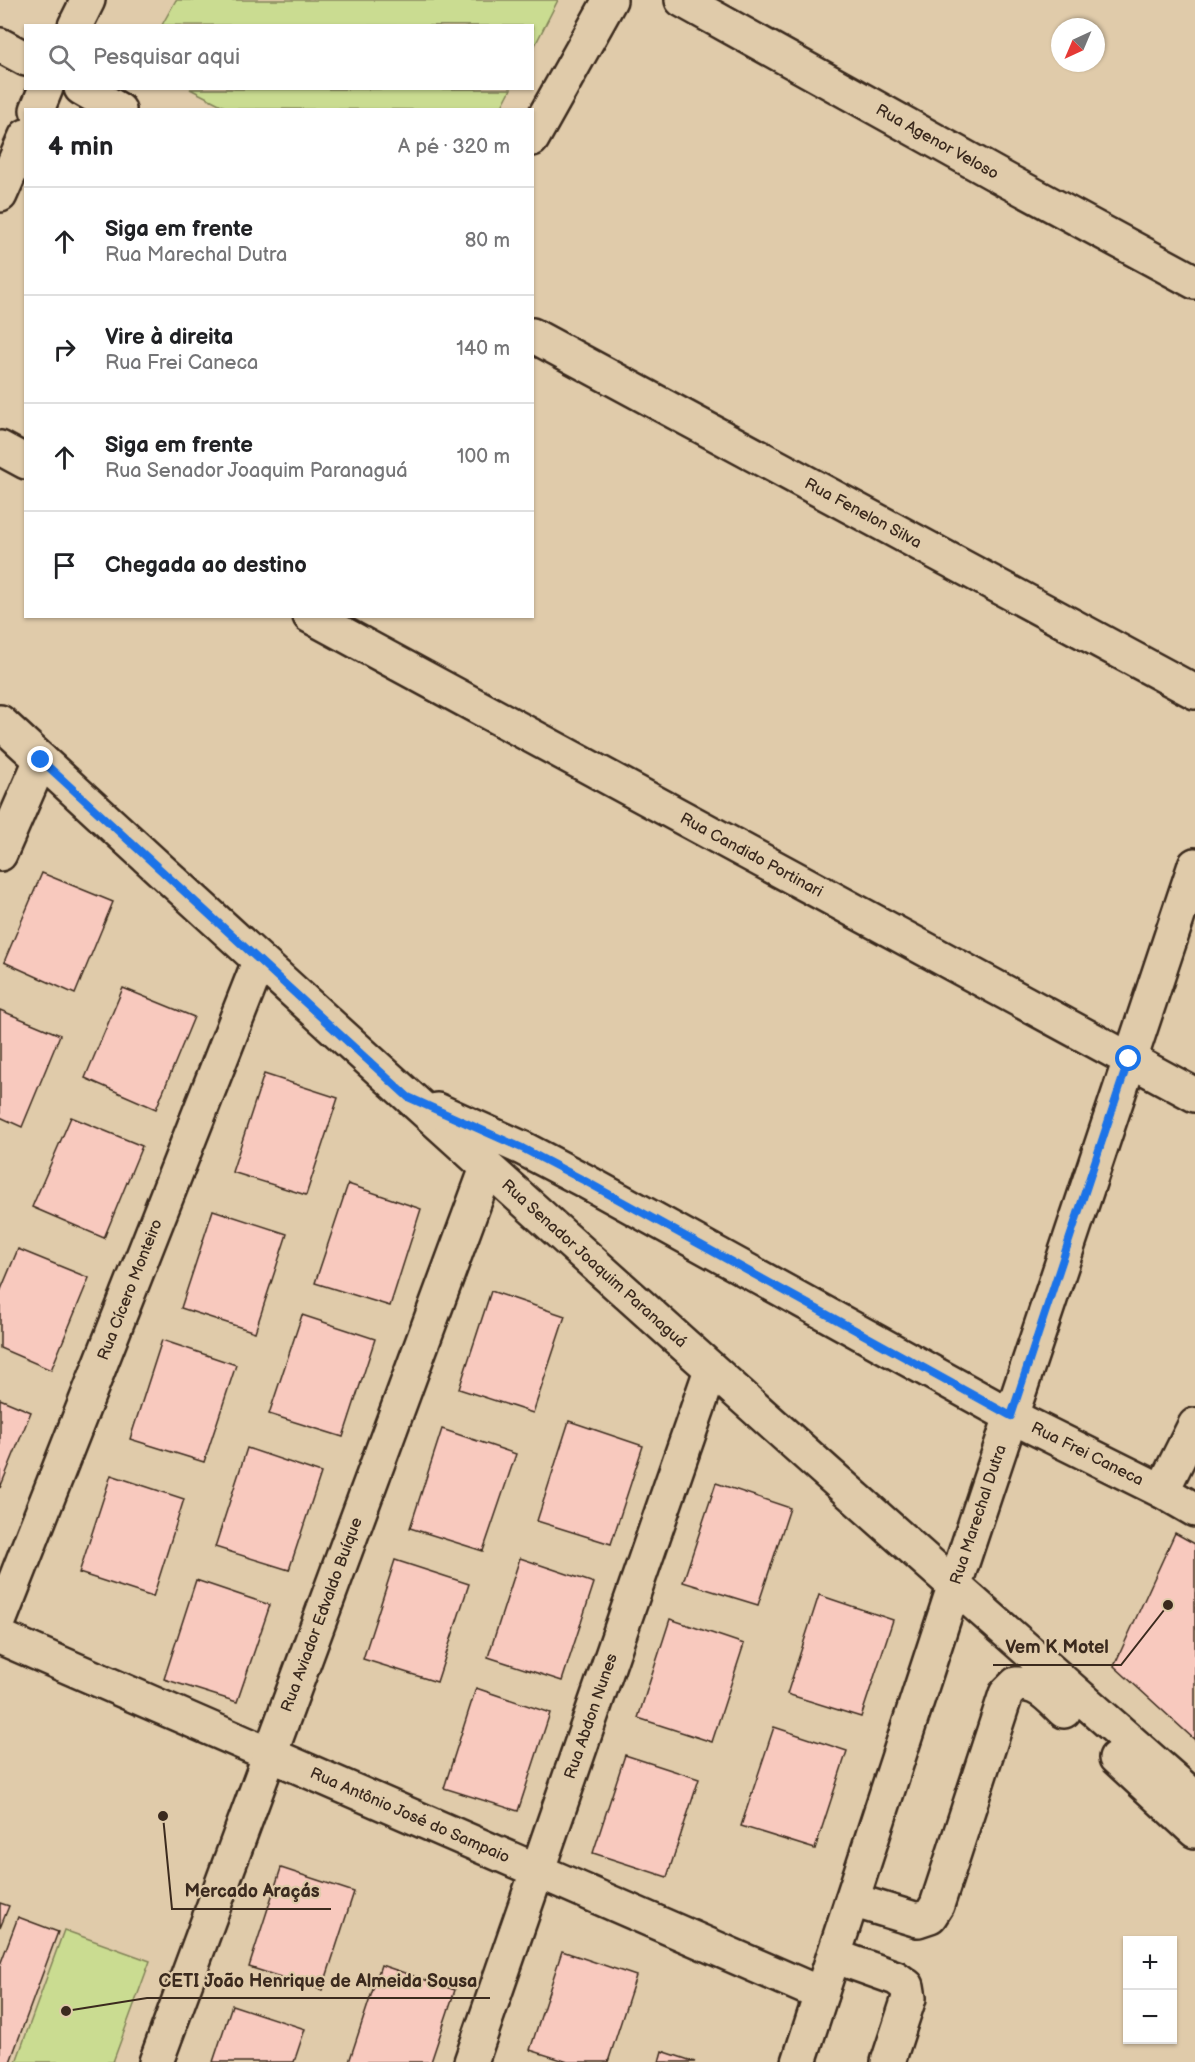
<!DOCTYPE html>
<html lang="pt">
<head>
<meta charset="utf-8">
<style>
	body { margin:0; font-family:"Balsamiq Sans",sans-serif; background:#f2f2f2; color:#202124 }
	.controls { position:absolute; right:18px; bottom:18px; display:grid; overflow:hidden; border-radius:0px; box-shadow:0 2px 4px #0004 }
	.controls button { width:54px; height:54px; display:grid; place-items:center; padding:0; border:0; border-bottom:2px solid #e0e0e0; background:#fff; color:#202124; font:30px sans-serif }
	.compass { position:absolute; left:1051px; top:18px; width:54px; height:54px; border-radius:50%; background:#fff; box-shadow:0 2px 4px #0004; rotate:224deg }
	.stop { position:absolute; width:18px; height:18px; margin:-14px; border:4px solid #1a73e8; border-radius:50%; background:#fff }
	.stop.end { background:#1a73e8; border-color:#fff; box-shadow:0 2px 6px #0008 }
	.list { margin:0; padding:0; list-style:none }
	h2 { display:flex; justify-content:space-between; align-items:center; height:78px; margin:0; padding:0 24px; font-size:26px }
	h2 small { font-size:20px; font-weight:400; color:#757577 }
	.list li { display:grid; grid-template-columns:39px 1fr auto; gap:18px; align-items:center; box-sizing:border-box; height:108px; padding:0 24px; border-top:2px solid #e0e0e0 }
	.list b { display:block; font-size:22px; white-space:nowrap }
	.list p { margin:0; font-size:20px; white-space:nowrap; color:#757577 }
	.list em { font-size:20px; font-style:normal; color:#757577 }
	.icon { flex:none; width:33px; height:33px; fill:none; stroke:currentColor; stroke-width:2; stroke-linecap:round; stroke-linejoin:round }
	.map { position:relative; flex:none; width:1195px; height:2062px; overflow:hidden }
	.search { position:absolute; background:#fff; box-shadow:0 2px 4px #0004; left:24px; top:24px; width:510px; height:66px; display:flex; align-items:center; gap:15px; box-sizing:border-box; padding:0 21px; border-radius:0px; color:#757577; font-size:22px }
	.panel { position:absolute; background:#fff; box-shadow:0 2px 4px #0004; left:24px; top:108px; width:510px; height:510px; border-radius:0px }
	.map>svg:first-child { display:block }
	.green { fill:#cadc91; stroke:#828358; stroke-width:1.5 }
	.building { fill:#f8c9be; stroke:#3b2a1e; stroke-width:1.5 }
	.lines { fill:none; stroke-linecap:round; stroke-linejoin:round }
	.minor-casing { stroke:#3b2a1e; stroke-width:38 }
	.minor { stroke:#e0cbaa; stroke-width:33 }
	.route { stroke:#1a73e8; stroke-width:8 }
	.labels { text-anchor:middle; dominant-baseline:central; stroke-width:4.5; stroke-linejoin:round; paint-order:stroke }
	.street-label { font-size:16px; fill:#3b2a1e; stroke:#e0cbaa }
	.leader { fill:none; stroke:#3b2a1e; stroke-width:2 }
	.callout-dot { fill:#3b2a1e; stroke:#e0cbaa; stroke-width:2 }
	.callout-label { font-size:18px; text-anchor:middle; font-weight:bold; fill:#3b2a1e; stroke:#e0cbaa; stroke-width:4.5; stroke-linejoin:round; paint-order:stroke }
</style>
</head>
<body>
<div class="map">
<svg width="1195" height="2062" viewBox="0 0 1195 2062">
	<rect width="100%" height="100%" fill="#e0cbaa"/>
	<filter id="ink" filterUnits="userSpaceOnUse"><feTurbulence type="fractalNoise" baseFrequency=".0167" numOctaves="2"/><feDisplacementMap in="SourceGraphic" scale="12" xChannelSelector="R" yChannelSelector="G"/><feConvolveMatrix kernelMatrix="1 2 1 2 8 2 1 2 1" color-interpolation-filters="sRGB"/></filter>
	<g filter="url(#ink)">
		<g class="green">
			<polygon points="176,0 558,0 533,49 532,26 162,25"/>
			<polygon points="190,89 511,89 500,110 229,109"/>
			<polygon points="64,1930 150,1961 113,2062 16,2062"/>
		</g>
		<g class="building">
			<polygon points="42,873 113,902 75,994 4,962"/>
			<polygon points="123,988 194,1017 156,1109 85,1078"/>
			<polygon points="0,1010 60,1035 22,1127 0,1117"/>
			<polygon points="264,1074 338,1098 306,1195 232,1172"/>
			<polygon points="71,1117 142,1146 104,1238 32,1207"/>
			<polygon points="348,1184 421,1209 390,1306 315,1283"/>
			<polygon points="213,1210 287,1234 255,1332 181,1308"/>
			<polygon points="18,1249 89,1278 51,1370 0,1348 0,1292"/>
			<polygon points="491,1291 565,1316 533,1413 459,1389"/>
			<polygon points="302,1315 375,1339 343,1437 269,1414"/>
			<polygon points="162,1340 236,1365 204,1462 130,1439"/>
			<polygon points="0,1399 31,1412 0,1488"/>
			<polygon points="569,1421 643,1446 611,1544 537,1521"/>
			<polygon points="442,1429 516,1454 483,1551 410,1528"/>
			<polygon points="247,1448 321,1473 289,1570 215,1547"/>
			<polygon points="111,1475 184,1499 153,1597 79,1573"/>
			<polygon points="716,1483 790,1508 758,1605 683,1582"/>
			<polygon points="1175,1533 1195,1544 1195,1740 1114,1666"/>
			<polygon points="520,1558 594,1583 562,1681 488,1657"/>
			<polygon points="395,1560 469,1584 437,1682 363,1659"/>
			<polygon points="196,1580 270,1605 237,1702 164,1679"/>
			<polygon points="819,1595 893,1620 861,1717 787,1694"/>
			<polygon points="670,1619 744,1644 712,1742 638,1718"/>
			<polygon points="476,1688 550,1713 518,1811 444,1788"/>
			<polygon points="774,1727 847,1751 815,1849 741,1826"/>
			<polygon points="625,1755 699,1779 667,1877 593,1853"/>
			<polygon points="281,1868 354,1892 322,1990 249,1967"/>
			<polygon points="0,1903 9,1906 0,1928"/>
			<polygon points="18,1917 58,1932 10,2062 0,2062 0,1965"/>
			<polygon points="562,1951 636,1976 608,2062 568,2062 530,2050"/>
			<polygon points="381,1965 455,1990 431,2062 349,2062"/>
			<polygon points="232,2005 305,2029 294,2062 213,2062"/>
			<polygon points="662,2051 695,2062 659,2062"/>
		</g>
		<g class="lines">
			<g class="minor-casing">
				<g id="minor">
					<path id="s1" d="M 682,0 L 1006,180 L 1195,282"/>
					<polyline points="75,26 88,0"/>
					<polyline points="0,45 26,59"/>
					<polyline points="81,88 119,110"/>
					<polyline points="37,110 46,88"/>
					<polyline points="532,139 610,0"/>
					<polyline points="0,195 26,136"/>
					<path id="s2" d="M 532,335 L 1195,692"/>
					<polyline points="0,448 26,462"/>
					<path id="s3" d="M 310,616 L 1195,1095"/>
					<path id="s4" d="M 0,722 C 394,1086 792,1444 1195,1798"/>
					<polyline points="0,854 41,760"/>
					<path id="s5" d="M 437,1110 L 522,1148 L 585,1181 L 1011,1416 L 1162,1491 L 1195,1510"/>
					<polyline points="1162,1491 1195,1425"/>
					<path id="s6" d="M 0,1619 L 259,962"/>
					<path id="s7" d="M 0,1637 L 821,1994"/>
					<polyline points="1116,1758 1195,1831"/>
					<path d="M 852,1900 L 918,1920 L 930,1916 L 937,1905 L 1006,1694 L 1016,1684 C 1039,1683 1048,1696 1064,1711"/>
					<polyline points="834,1956 896,1978 907,1986 909,1998 888,2062"/>
					<path id="s8" d="M 156,2062 L 487,1168"/>
					<path id="s9" d="M 471,2062 L 711,1370"/>
					<path id="s10" d="M 799,2062 L 954,1587 L 1195,865"/>
				</g>
			</g>
			<use href="#minor" class="minor"/>
		</g>
	</g>
	<g class="lines" filter="url(#ink)">
		<polyline class="route" points="41,760 408,1097 522,1148 585,1181 1011,1416 1129,1059"/>
	</g>
	<g class="labels">
		<g class="street-label">
			<text stroke="none"><textPath href="#s1" startOffset="292">Rua Agenor Veloso</textPath></text>
			<text stroke="none"><textPath href="#s2" startOffset="376">Rua Fenelon Silva</textPath></text>
			<text stroke="none"><textPath href="#s3" startOffset="502">Rua Candido Portinari</textPath></text>
			<text stroke="none"><textPath href="#s4" startOffset="804">Rua Senador Joaquim Paranaguá</textPath></text>
			<text stroke="none"><textPath href="#s6" startOffset="354">Rua Cícero Monteiro</textPath></text>
			<text stroke="none"><textPath href="#s5" startOffset="736">Rua Frei Caneca</textPath></text>
			<text stroke="none"><textPath href="#s10" startOffset="576">Rua Marechal Dutra</textPath></text>
			<text stroke="none"><textPath href="#s8" startOffset="477">Rua Aviador Edvaldo Buíque</textPath></text>
			<text stroke="none"><textPath href="#s9" startOffset="366">Rua Abdon Nunes</textPath></text>
			<text stroke="none"><textPath href="#s7" startOffset="447">Rua Antônio José do Sampaio</textPath></text>
		</g>
	</g>
	<path class="leader" d="M1168 1605L1121 1665H993M163 1816L172 1909H331M66 2011L147 1998H490"/>
	<g class="callout-dot">
		<circle cx="1168" cy="1605" r="6"/>
		<circle cx="163" cy="1816" r="6"/>
		<circle cx="66" cy="2011" r="6"/>
	</g>
	<g class="callout-label">
		<text x="1057" y="1653">Vem K Motel</text>
		<text x="252" y="1897">Mercado Araçás</text>
		<text x="318" y="1987">CETI João Henrique de Almeida Sousa</text>
	</g>
</svg>
<div class="controls">
<button>+</button>
<button>−</button>
</div>
<svg class="compass" viewBox="-18 -18 36 36"><path d="M0-13l5 13h-10z" fill="#e53935"/><path d="M0 13l5-13h-10z" fill="#757577"/></svg>
<div class="stop" style="left:1129px;top:1059px"></div>
<div class="stop end" style="left:41px;top:760px"></div>
<div class="search"><svg class="icon" aria-label="search" viewBox="0 0 24 24"><circle cx="10" cy="10" r="6"/><path d="M15 15l6 6"/></svg>Pesquisar aqui</div>
<section class="panel">
<h2>4 min<small>A pé · 320 m</small></h2>
<ul class="list">
<li><svg class="icon" aria-label="ahead" viewBox="0 0 24 24"><path d="M12 20V5M6 11l6-6 6 6"/></svg><div><b>Siga em frente</b><p>Rua Marechal Dutra</p></div><em>80 m</em></li>
<li><svg class="icon" aria-label="right" viewBox="0 0 24 24"><path d="M7 20v-9h11M14 6l5 5-5 5"/></svg><div><b>Vire à direita</b><p>Rua Frei Caneca</p></div><em>140 m</em></li>
<li><svg class="icon" aria-label="ahead" viewBox="0 0 24 24"><path d="M12 20V5M6 11l6-6 6 6"/></svg><div><b>Siga em frente</b><p>Rua Senador Joaquim Paranaguá</p></div><em>100 m</em></li>
<li><svg class="icon" aria-label="arrive" viewBox="0 0 24 24"><path d="M6 21V4h12l-3 4 3 4H6"/></svg><div><b>Chegada ao destino</b></div></li>
</ul>
</section>
</div>
</body>
</html>
